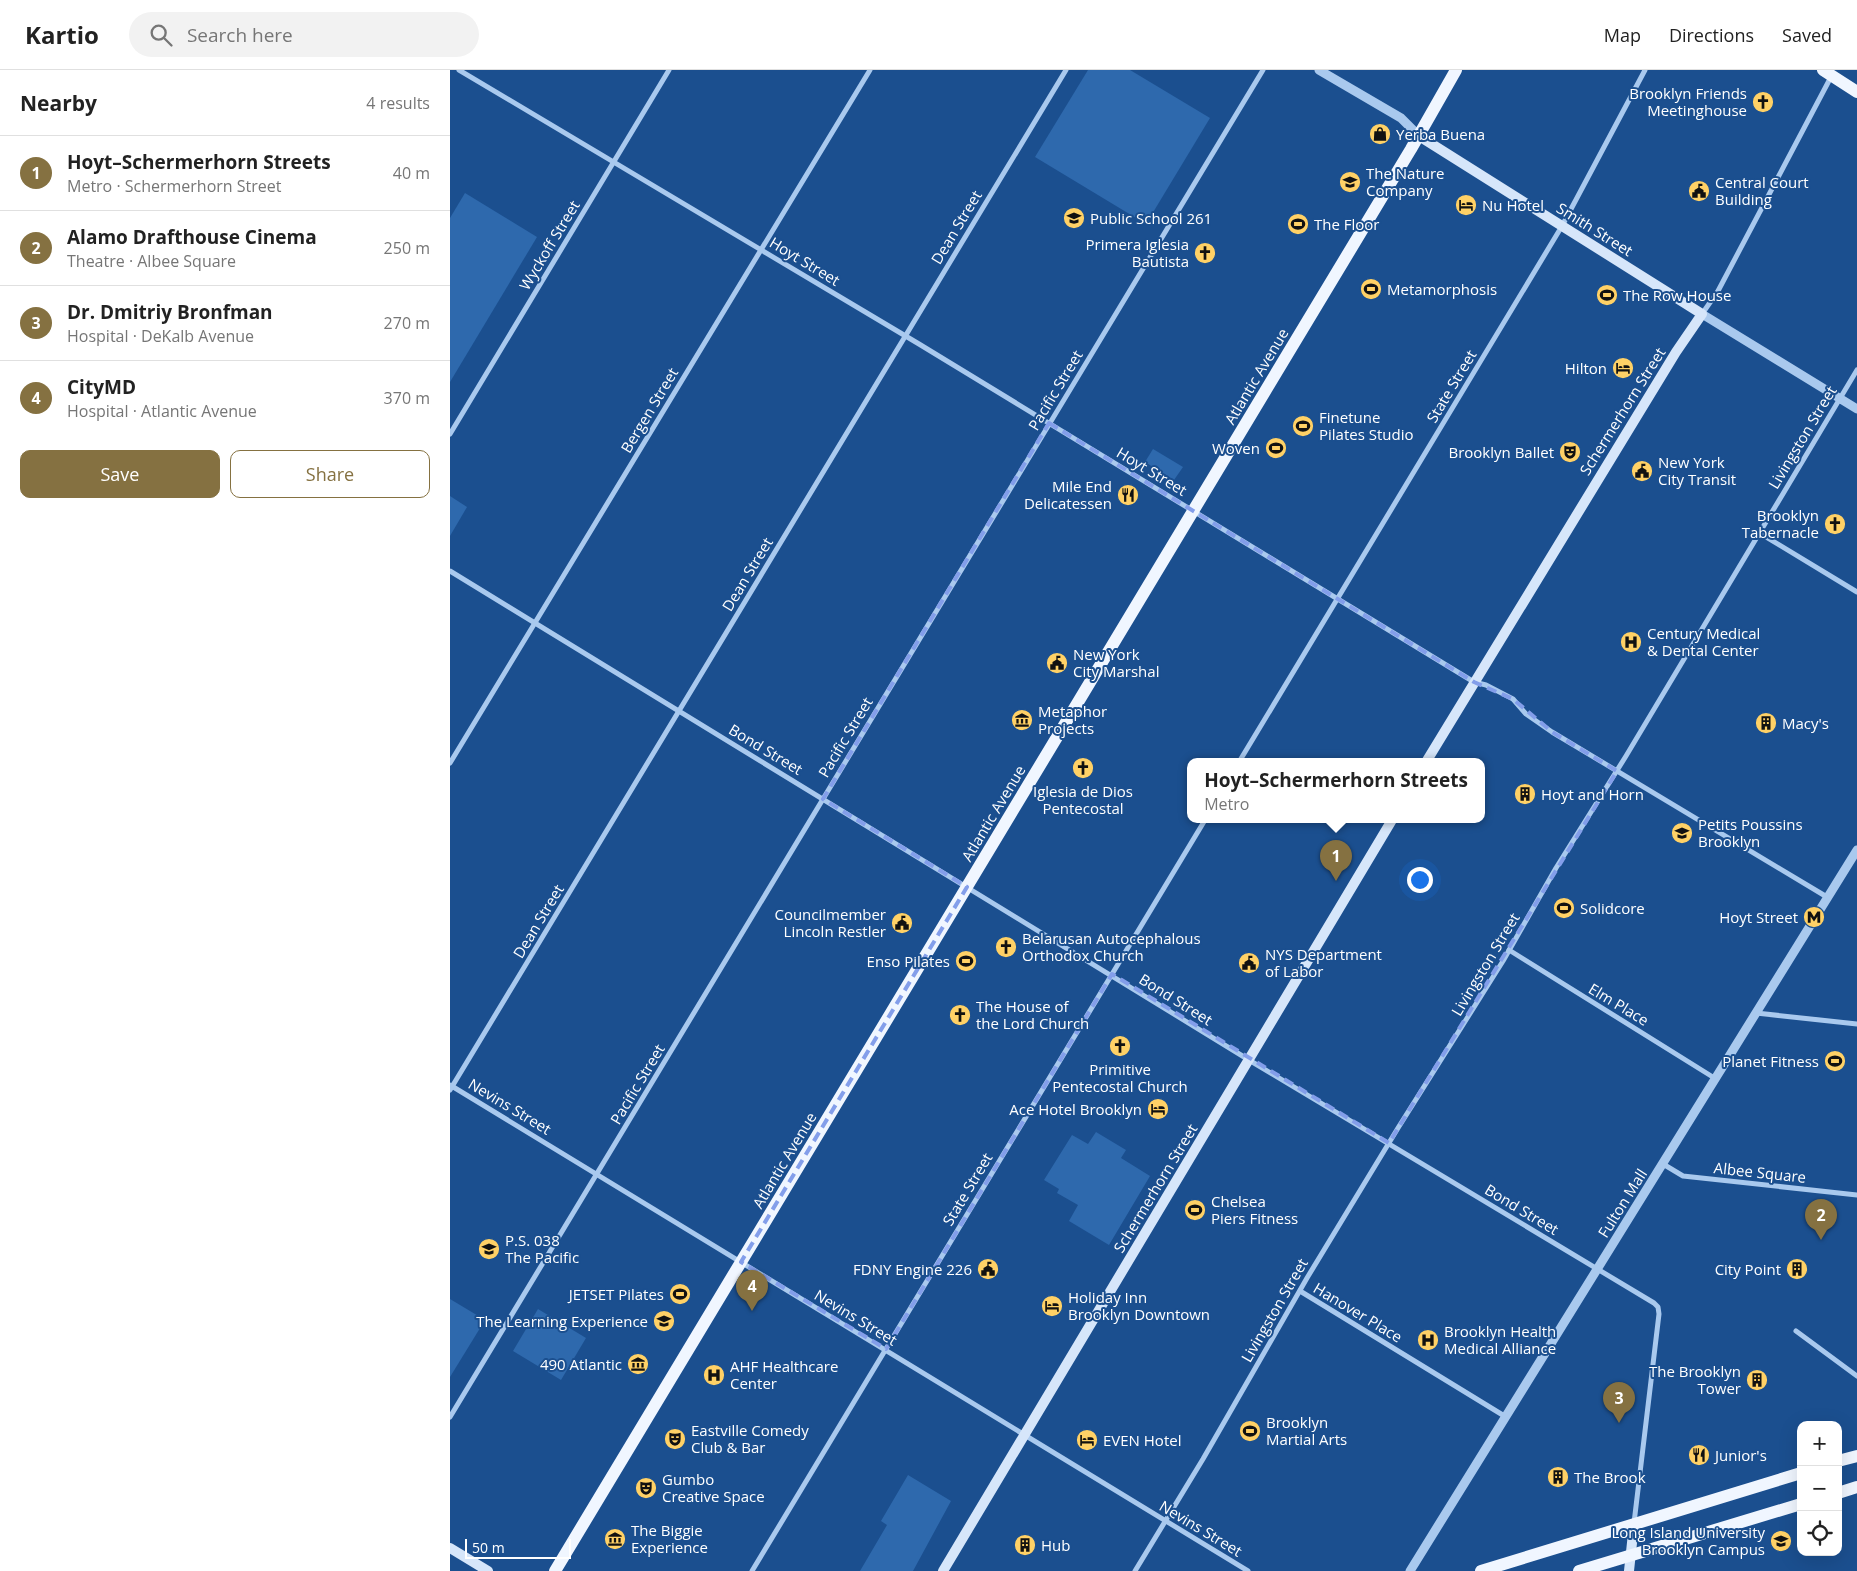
<!DOCTYPE html>
<html lang="en">
<head>
<meta charset="utf-8">
<style>
	body { margin:0; font-family:"Open Sans",sans-serif; background:#f2f2f2; color:#222 }
	.controls { position:absolute; right:15px; bottom:15px; display:grid; overflow:hidden; border-radius:10px; box-shadow:0 5px 20px #0002 }
	.controls button { width:45px; height:45px; display:grid; place-items:center; padding:0; border:0; border-bottom:1px solid #e0e0e0; background:#fff; color:#222; font:25px sans-serif }
	.scale { position:absolute; left:15px; bottom:12px; width:106px; box-sizing:border-box; padding-left:5px; border:2px solid #fff; border-top:0; font-size:14px; line-height:18px; white-space:nowrap; color:#fff; -webkit-text-stroke:4px #1b4f8f; paint-order:stroke }
	.you { position:absolute; left:969px; top:809px; width:18px; height:18px; margin:-12px; border:4px solid #fff; border-radius:50%; background:#1a73e8; box-shadow:0 0 0 8px #1a73e833 }
	.badge { display:grid; place-items:center; width:32px; height:32px; border-radius:50%; background:#857141; color:#fff; font-size:16px; font-weight:700 }
	.pin { position:absolute; translate:-50% -41px; filter:drop-shadow(0 1px 2px #0008) }
	.pin::after { content:''; position:absolute; top:26px; width:18px; height:15px; background:inherit; clip-path:polygon(0 0,100% 0,50% 100%) }
	.popup { position:absolute; left:737px; top:688px; width:298px; height:65px; box-sizing:border-box; display:grid; place-content:center; border-radius:10px; background:#fff; filter:drop-shadow(0 1px 4px #0005); font-size:16px; white-space:nowrap; color:#767676 }
	.popup b { font-size:19px; color:#222 }
	.popup::after { content:''; position:absolute; left:50%; top:100%; margin-left:-10px; border:10px solid transparent; border-top-color:#fff }
	.list { margin:0; padding:0; list-style:none }
	h2 { display:flex; justify-content:space-between; align-items:center; height:65px; margin:0; padding:0 20px; font-size:21px }
	h2 small { font-size:16px; font-weight:400; color:#767676 }
	.list li { display:grid; grid-template-columns:32px 1fr auto; gap:15px; align-items:center; box-sizing:border-box; height:75px; padding:0 20px; border-top:1px solid #e0e0e0 }
	.list b { display:block; font-size:19px; white-space:nowrap }
	.list p { margin:0; font-size:16px; white-space:nowrap; color:#767676 }
	.list em { font-size:16px; font-style:normal; color:#767676 }
	.actions { display:flex; gap:10px; padding:15px 20px }
	.actions a { flex:1; padding:11px 0; border:1px solid #857141; border-radius:10px; text-align:center; font-size:18px; color:#857141 }
	.actions .main { background:#857141; color:#fff }
	.icon { flex:none; width:28px; height:28px; fill:none; stroke:currentColor; stroke-width:2; stroke-linecap:round; stroke-linejoin:round }
	.map { position:relative; flex:none; width:1407px; height:1501px; overflow:hidden }
	header { display:flex; align-items:center; gap:30px; box-sizing:border-box; height:70px; padding:0 25px; background:#fff; border-bottom:1px solid #e0e0e0 }
	header strong { font-size:24px }
	nav { display:flex; gap:28px; margin-inline-start:auto; font-size:18px }
	.search { width:350px; height:45px; background:#f2f2f2; display:flex; align-items:center; gap:12px; box-sizing:border-box; padding:0 18px; border-radius:28px; color:#767676; font-size:19px }
	main { display:flex }
	aside { flex:1; background:#fff }
	.map>svg:first-child { display:block }
	.green { fill:#2e69ad }
	.lines { fill:none; stroke-linecap:round; stroke-linejoin:round }
	.minor { stroke:#a9c9ee; stroke-width:5 }
	.tertiary { stroke:#a9c9ee; stroke-width:9 }
	.secondary { stroke:#d6e6fa; stroke-width:10 }
	.primary { stroke:#f0f6ff; stroke-width:12 }
	.marked { fill:none; stroke:#839eea; stroke-width:4; stroke-dasharray:10 6; stroke-linejoin:round }
	.labels { text-anchor:middle; dominant-baseline:central; stroke-width:4; stroke-linejoin:round; paint-order:stroke }
	.poi-label { font-size:15px; fill:#fff; stroke:#1b4f8f; text-anchor:start }
	.street-label { font-size:15px; fill:#fff; stroke:#1b4f8f }
</style>
</head>
<body>
<header>
<strong>Kartio</strong>
<div class="search"><svg class="icon" aria-label="search" viewBox="0 0 24 24"><circle cx="10" cy="10" r="6"/><path d="M15 15l6 6"/></svg>Search here</div>
<nav><a>Map</a><a>Directions</a><a>Saved</a></nav>
</header>
<main>
<aside>
<h2>Nearby<small>4 results</small></h2>
<ul class="list">
<li><span class="badge">1</span><div><b>Hoyt–Schermerhorn Streets</b><p>Metro · Schermerhorn Street</p></div><em>40 m</em></li>
<li><span class="badge">2</span><div><b>Alamo Drafthouse Cinema</b><p>Theatre · Albee Square</p></div><em>250 m</em></li>
<li><span class="badge">3</span><div><b>Dr. Dmitriy Bronfman</b><p>Hospital · DeKalb Avenue</p></div><em>270 m</em></li>
<li><span class="badge">4</span><div><b>CityMD</b><p>Hospital · Atlantic Avenue</p></div><em>370 m</em></li>
</ul>
<div class="actions"><a class="main">Save</a><a>Share</a></div>
</aside>
<div class="map">
<svg width="1407" height="1501" viewBox="0 0 1407 1501">
	<rect width="100%" height="100%" fill="#1b4f8f"/>
	<g class="green">
		<polygon points="638,0 680,0 760,48 696,154 585,87"/>
		<polygon points="15,123 87,167 0,312 0,148"/>
		<polygon points="703,379 733,397 724,410 695,392"/>
		<polygon points="0,426 17,437 0,466"/>
		<polygon points="646,1062 676,1080 671,1088 700,1106 659,1175 619,1151 628,1135 607,1123 609,1119 594,1110 622,1065 638,1074"/>
		<polygon points="0,1229 35,1250 0,1307"/>
		<polygon points="88,1239 136,1268 111,1310 63,1281"/>
		<polygon points="458,1405 501,1431 463,1501 410,1501 437,1455 431,1451"/>
	</g>
	<g class="lines">
		<g class="minor">
			<polyline points="9,0 469,274 1024,612 1036,615 1063,629 1076,644 1102,662 1377,827"/>
			<polyline points="1252,244 1268,221 1382,5"/>
			<polyline points="0,364 219,0"/>
			<polyline points="1308,462 1407,522"/>
			<polyline points="0,501 799,990 1204,1233 1208,1237 1209,1244 1184,1453"/>
			<polyline points="789,692 1112,156 1195,0"/>
			<polyline points="0,693 420,0"/>
			<polyline points="1059,880 1266,1009"/>
			<polyline points="1306,943 1407,954"/>
			<polyline points="0,1015 798,1501"/>
			<polyline points="0,1020 616,0"/>
			<polyline points="1213,1094 1233,1106 1407,1125"/>
			<polyline points="850,1221 1056,1347"/>
			<polyline points="1346,1261 1407,1306"/>
			<polyline points="0,1347 813,0"/>
			<polyline points="302,1501 755,750"/>
			<polyline points="685,1501 753,1389 857,1208 948,1058 1053,891 1106,798 1176,686 1407,300"/>
		</g>
		<g class="tertiary">
			<polyline points="869,0 951,48 969,66"/>
			<polyline points="1252,244 1407,339"/>
			<polyline points="960,1501 1407,780"/>
		</g>
		<g class="secondary">
			<polyline points="969,66 1252,244 1226,282 976,692"/>
			<polyline points="0,1478 38,1501"/>
			<polyline points="493,1501 942,750"/>
			<polyline points="1179,1501 1184,1454"/>
		</g>
		<g class="primary">
			<polyline points="1373,0 1407,22"/>
			<polyline points="1388,1391 1407,1386"/>
			<polyline points="1388,1423 1407,1417"/>
			<polyline points="105,1501 961,79 1006,0"/>
			<polyline points="1031,1501 1351,1403"/>
			<polyline points="1129,1501 1351,1434"/>
		</g>
	</g>
	<path class="marked" d="M 599,353 L 1024,612 L 1063,629 L 1102,662 L 1167,701 L 939,1073 L 662,904 L 436,1279 L 291,1192 L 517,817 L 373,729 Z"/>
	<defs>
		<g id="church-disc" transform="scale(1.125)"><circle r="9.5" fill="#ffd166" stroke="#1b4f8f"/><path d="M-1.2-6h2.4v3.5h3.3v2.4h-3.3V6h-2.4V-.1h-3.3v-2.4h3.3Z" fill="#111"/></g>
		<g id="shop-disc" transform="scale(1.125)"><circle r="9.5" fill="#ffd166" stroke="#1b4f8f"/><path d="M-5-2.5h2.3a2.7 3.5 0 0 1 5.4 0H5L5.5 6h-11ZM-1.5-2.5h3a1.5 2.3 0 0 0-3 0Z" fill="#111"/></g>
		<g id="school-disc" transform="scale(1.125)"><circle r="9.5" fill="#ffd166" stroke="#1b4f8f"/><path d="M0-5L7-2L0 1L-7-2ZM-4 1L0 2.5L4 1V4Q0 6-4 4Z" fill="#111"/></g>
		<g id="civic-disc" transform="scale(1.125)"><circle r="9.5" fill="#ffd166" stroke="#1b4f8f"/><path d="M-.6-6.5H3V-4.5H.6V-3L4-1V1h2V6H-6V1h2V-1L-.6-3ZM-1.2 2.5V6h2.4V2.5Z" fill="#111"/></g>
		<g id="hotel-disc" transform="scale(1.125)"><circle r="9.5" fill="#ffd166" stroke="#1b4f8f"/><path d="M-6-4.5h1.5V1H6V5H4.5V3h-9V5H-6ZM-4 0a1.8 1.8 0 1 1 3.6 0ZM.5 0V-2.5h3Q6-2.5 6 0Z" fill="#111"/></g>
		<g id="stadium-disc" transform="scale(1.125)"><circle r="9.5" fill="#ffd166" stroke="#1b4f8f"/><path d="M0-5a6.5 5 0 1 0 0 10a6.5 5 0 1 0 0-10ZM-3.5-1.8h7v3.6h-7Z" fill="#111"/></g>
		<g id="theatre-disc" transform="scale(1.125)"><circle r="9.5" fill="#ffd166" stroke="#1b4f8f"/><path d="M-5-5.5Q0-4 5-5.5V0Q5 5 0 6Q-5 5-5 0ZM-3.3-2.5H-1v1.5H-3.3ZM1-2.5H3.3v1.5H1ZM-2.8 1Q0 5.5 2.8 1Z" fill="#111"/></g>
		<g id="restaurant-disc" transform="scale(1.125)"><circle r="9.5" fill="#ffd166" stroke="#1b4f8f"/><path d="M-5-6h1v4h1v-4h1v4h1v-4h1v5L-1.5 .5V6h-2V.5L-5-1ZM5-6V6H3V1.5H1.5Q1.5-4 5-6Z" fill="#111"/></g>
		<g id="hospital-disc" transform="scale(1.125)"><circle r="9.5" fill="#ffd166" stroke="#1b4f8f"/><path d="M-5-5h3v3.5h4V-5h3V5h-3V1.5h-4V5h-3Z" fill="#111"/></g>
		<g id="museum-disc" transform="scale(1.125)"><circle r="9.5" fill="#ffd166" stroke="#1b4f8f"/><path d="M0-6L6-3V-2H-6V-3ZM-5-1h2V3h-2ZM-1-1h2V3h-2ZM3-1h2V3H3ZM-6 4H6V6H-6Z" fill="#111"/></g>
		<g id="building-disc" transform="scale(1.125)"><circle r="9.5" fill="#ffd166" stroke="#1b4f8f"/><path d="M-4-6H4V6H1V3H-1V6H-4ZM-2.5-4.3h1.7v1.8h-1.7ZM.8-4.3h1.7v1.8H.8ZM-2.5-1h1.7V.8h-1.7ZM.8-1h1.7V.8H.8Z" fill="#111"/></g>
		<g id="metro-disc" transform="scale(1.125)"><circle r="9.5" fill="#ffd166" stroke="#1b4f8f"/><path d="M-5.5 5V-5H-3L0 0L3-5H5.5V5H3V-.5L0 4L-3-.5V5Z" fill="#111"/></g>
		<g id="university-disc" transform="scale(1.125)"><circle r="9.5" fill="#ffd166" stroke="#1b4f8f"/><path d="M0-5L7-2L0 1L-7-2ZM-4 1L0 2.5L4 1V4Q0 6-4 4Z" fill="#111"/></g>
	</defs>
	<g fill-rule="evenodd">
		<use href="#church-disc" x="1313" y="32"/>
		<use href="#shop-disc" x="930" y="64"/>
		<use href="#school-disc" x="900" y="112"/>
		<use href="#civic-disc" x="1249" y="121"/>
		<use href="#hotel-disc" x="1016" y="135"/>
		<use href="#school-disc" x="624" y="148"/>
		<use href="#stadium-disc" x="848" y="154"/>
		<use href="#church-disc" x="755" y="183"/>
		<use href="#stadium-disc" x="921" y="219"/>
		<use href="#stadium-disc" x="1157" y="225"/>
		<use href="#hotel-disc" x="1173" y="298"/>
		<use href="#stadium-disc" x="853" y="356"/>
		<use href="#stadium-disc" x="826" y="378"/>
		<use href="#theatre-disc" x="1120" y="382"/>
		<use href="#civic-disc" x="1192" y="401"/>
		<use href="#restaurant-disc" x="678" y="425"/>
		<use href="#church-disc" x="1385" y="454"/>
		<use href="#hospital-disc" x="1181" y="572"/>
		<use href="#civic-disc" x="607" y="593"/>
		<use href="#museum-disc" x="572" y="650"/>
		<use href="#building-disc" x="1316" y="653"/>
		<use href="#church-disc" x="633" y="698"/>
		<use href="#building-disc" x="1075" y="724"/>
		<use href="#school-disc" x="1232" y="763"/>
		<use href="#stadium-disc" x="1114" y="838"/>
		<use href="#metro-disc" x="1364" y="847"/>
		<use href="#civic-disc" x="452" y="853"/>
		<use href="#church-disc" x="556" y="877"/>
		<use href="#stadium-disc" x="516" y="891"/>
		<use href="#civic-disc" x="799" y="893"/>
		<use href="#church-disc" x="510" y="945"/>
		<use href="#church-disc" x="670" y="976"/>
		<use href="#stadium-disc" x="1385" y="991"/>
		<use href="#hotel-disc" x="708" y="1039"/>
		<use href="#stadium-disc" x="745" y="1140"/>
		<use href="#school-disc" x="39" y="1179"/>
		<use href="#civic-disc" x="538" y="1199"/>
		<use href="#building-disc" x="1347" y="1199"/>
		<use href="#stadium-disc" x="230" y="1224"/>
		<use href="#hotel-disc" x="602" y="1236"/>
		<use href="#school-disc" x="214" y="1251"/>
		<use href="#hospital-disc" x="978" y="1270"/>
		<use href="#museum-disc" x="188" y="1294"/>
		<use href="#hospital-disc" x="264" y="1305"/>
		<use href="#building-disc" x="1307" y="1310"/>
		<use href="#stadium-disc" x="800" y="1361"/>
		<use href="#theatre-disc" x="225" y="1369"/>
		<use href="#hotel-disc" x="637" y="1370"/>
		<use href="#restaurant-disc" x="1249" y="1385"/>
		<use href="#building-disc" x="1108" y="1407"/>
		<use href="#theatre-disc" x="196" y="1418"/>
		<use href="#museum-disc" x="165" y="1469"/>
		<use href="#university-disc" x="1331" y="1471"/>
		<use href="#building-disc" x="575" y="1475"/>
	</g>
	<g class="labels">
		<g class="poi-label">
			<text x="1297" y="23" text-anchor="end">Brooklyn Friends<tspan x="1297" dy="17">Meetinghouse</tspan></text>
			<text x="946" y="64">Yerba Buena</text>
			<text x="916" y="103">The Nature<tspan x="916" dy="17">Company</tspan></text>
			<text x="1265" y="112">Central Court<tspan x="1265" dy="17">Building</tspan></text>
			<text x="1032" y="135">Nu Hotel</text>
			<text x="640" y="148">Public School 261</text>
			<text x="864" y="154">The Floor</text>
			<text x="739" y="174" text-anchor="end">Primera Iglesia<tspan x="739" dy="17">Bautista</tspan></text>
			<text x="937" y="219">Metamorphosis</text>
			<text x="1173" y="225">The Row House</text>
			<text x="1157" y="298" text-anchor="end">Hilton</text>
			<text x="869" y="347">Finetune<tspan x="869" dy="17">Pilates Studio</tspan></text>
			<text x="810" y="378" text-anchor="end">Woven</text>
			<text x="1104" y="382" text-anchor="end">Brooklyn Ballet</text>
			<text x="1208" y="392">New York<tspan x="1208" dy="17">City Transit</tspan></text>
			<text x="662" y="416" text-anchor="end">Mile End<tspan x="662" dy="17">Delicatessen</tspan></text>
			<text x="1369" y="445" text-anchor="end">Brooklyn<tspan x="1369" dy="17">Tabernacle</tspan></text>
			<text x="1197" y="563">Century Medical<tspan x="1197" dy="17">&amp; Dental Center</tspan></text>
			<text x="623" y="584">New York<tspan x="623" dy="17">City Marshal</tspan></text>
			<text x="588" y="641">Metaphor<tspan x="588" dy="17">Projects</tspan></text>
			<text x="1332" y="653">Macy's</text>
			<text x="633" y="721" text-anchor="middle">Iglesia de Dios<tspan x="633" dy="17">Pentecostal</tspan></text>
			<text x="1091" y="724">Hoyt and Horn</text>
			<text x="1248" y="754">Petits Poussins<tspan x="1248" dy="17">Brooklyn</tspan></text>
			<text x="1130" y="838">Solidcore</text>
			<text x="436" y="844" text-anchor="end">Councilmember<tspan x="436" dy="17">Lincoln Restler</tspan></text>
			<text x="1348" y="847" text-anchor="end">Hoyt Street</text>
			<text x="572" y="868">Belarusan Autocephalous<tspan x="572" dy="17">Orthodox Church</tspan></text>
			<text x="815" y="884">NYS Department<tspan x="815" dy="17">of Labor</tspan></text>
			<text x="500" y="891" text-anchor="end">Enso Pilates</text>
			<text x="526" y="936">The House of<tspan x="526" dy="17">the Lord Church</tspan></text>
			<text x="1369" y="991" text-anchor="end">Planet Fitness</text>
			<text x="670" y="999" text-anchor="middle">Primitive<tspan x="670" dy="17">Pentecostal Church</tspan></text>
			<text x="692" y="1039" text-anchor="end">Ace Hotel Brooklyn</text>
			<text x="761" y="1131">Chelsea<tspan x="761" dy="17">Piers Fitness</tspan></text>
			<text x="55" y="1170">P.S. 038<tspan x="55" dy="17">The Pacific</tspan></text>
			<text x="522" y="1199" text-anchor="end">FDNY Engine 226</text>
			<text x="1331" y="1199" text-anchor="end">City Point</text>
			<text x="214" y="1224" text-anchor="end">JETSET Pilates</text>
			<text x="618" y="1227">Holiday Inn<tspan x="618" dy="17">Brooklyn Downtown</tspan></text>
			<text x="198" y="1251" text-anchor="end">The Learning Experience</text>
			<text x="994" y="1261">Brooklyn Health<tspan x="994" dy="17">Medical Alliance</tspan></text>
			<text x="172" y="1294" text-anchor="end">490 Atlantic</text>
			<text x="280" y="1296">AHF Healthcare<tspan x="280" dy="17">Center</tspan></text>
			<text x="1291" y="1301" text-anchor="end">The Brooklyn<tspan x="1291" dy="17">Tower</tspan></text>
			<text x="816" y="1352">Brooklyn<tspan x="816" dy="17">Martial Arts</tspan></text>
			<text x="241" y="1360">Eastville Comedy<tspan x="241" dy="17">Club &amp; Bar</tspan></text>
			<text x="653" y="1370">EVEN Hotel</text>
			<text x="1265" y="1385">Junior's</text>
			<text x="1124" y="1407">The Brook</text>
			<text x="212" y="1409">Gumbo<tspan x="212" dy="17">Creative Space</tspan></text>
			<text x="181" y="1460">The Biggie<tspan x="181" dy="17">Experience</tspan></text>
			<text x="1315" y="1462" text-anchor="end">Long Island University<tspan x="1315" dy="17">Brooklyn Campus</tspan></text>
			<text x="591" y="1475">Hub</text>
		</g>
		<g class="street-label">
			<text transform="translate(506 157) rotate(-59)">Dean Street</text>
			<text transform="translate(1145 159) rotate(32)">Smith Street</text>
			<text transform="translate(99 175) rotate(-59)">Wyckoff Street</text>
			<text transform="translate(355 191) rotate(31)">Hoyt Street</text>
			<text transform="translate(806 306) rotate(-59)">Atlantic Avenue</text>
			<text transform="translate(1001 316) rotate(-59)">State Street</text>
			<text transform="translate(605 320) rotate(-59)">Pacific Street</text>
			<text transform="translate(199 340) rotate(-59)">Bergen Street</text>
			<text transform="translate(1172 341) rotate(-58)">Schermerhorn Street</text>
			<text transform="translate(1352 367) rotate(-59)">Livingston Street</text>
			<text transform="translate(702 401) rotate(31)">Hoyt Street</text>
			<text transform="translate(297 504) rotate(-59)">Dean Street</text>
			<text transform="translate(395 667) rotate(-59)">Pacific Street</text>
			<text transform="translate(316 679) rotate(31)">Bond Street</text>
			<text transform="translate(543 743) rotate(-59)">Atlantic Avenue</text>
			<text transform="translate(88 851) rotate(-59)">Dean Street</text>
			<text transform="translate(1035 894) rotate(-59)">Livingston Street</text>
			<text transform="translate(726 929) rotate(32)">Bond Street</text>
			<text transform="translate(1169 934) rotate(31)">Elm Place</text>
			<text transform="translate(187 1014) rotate(-59)">Pacific Street</text>
			<text transform="translate(60 1036) rotate(31)">Nevins Street</text>
			<text transform="translate(334 1090) rotate(-59)">Atlantic Avenue</text>
			<text transform="translate(1310 1102) rotate(6)">Albee Square</text>
			<text transform="translate(705 1118) rotate(-59)">Schermerhorn Street</text>
			<text transform="translate(517 1119) rotate(-59)">State Street</text>
			<text transform="translate(1172 1133) rotate(-58)">Fulton Mall</text>
			<text transform="translate(1072 1139) rotate(31)">Bond Street</text>
			<text transform="translate(824 1240) rotate(-60)">Livingston Street</text>
			<text transform="translate(908 1242) rotate(31)">Hanover Place</text>
			<text transform="translate(406 1247) rotate(31)">Nevins Street</text>
			<text transform="translate(751 1458) rotate(31)">Nevins Street</text>
		</g>
	</g>
</svg>
<div class="controls">
<button>+</button>
<button>−</button>
<button><svg class="icon" aria-label="locate" viewBox="0 0 24 24"><circle cx="12" cy="12" r="6"/><path d="M12 2v4M12 18v4M2 12h4M18 12h4"/></svg></button>
</div>
<div class="scale">50 m</div>
<div class="you"></div>
<div class="pin badge" style="left:886px;top:811px">1</div>
<div class="popup"><b>Hoyt–Schermerhorn Streets</b>Metro</div>
<div class="pin badge" style="left:1371px;top:1170px">2</div>
<div class="pin badge" style="left:1169px;top:1353px">3</div>
<div class="pin badge" style="left:302px;top:1241px">4</div>
</div>
</main>
</body>
</html>
